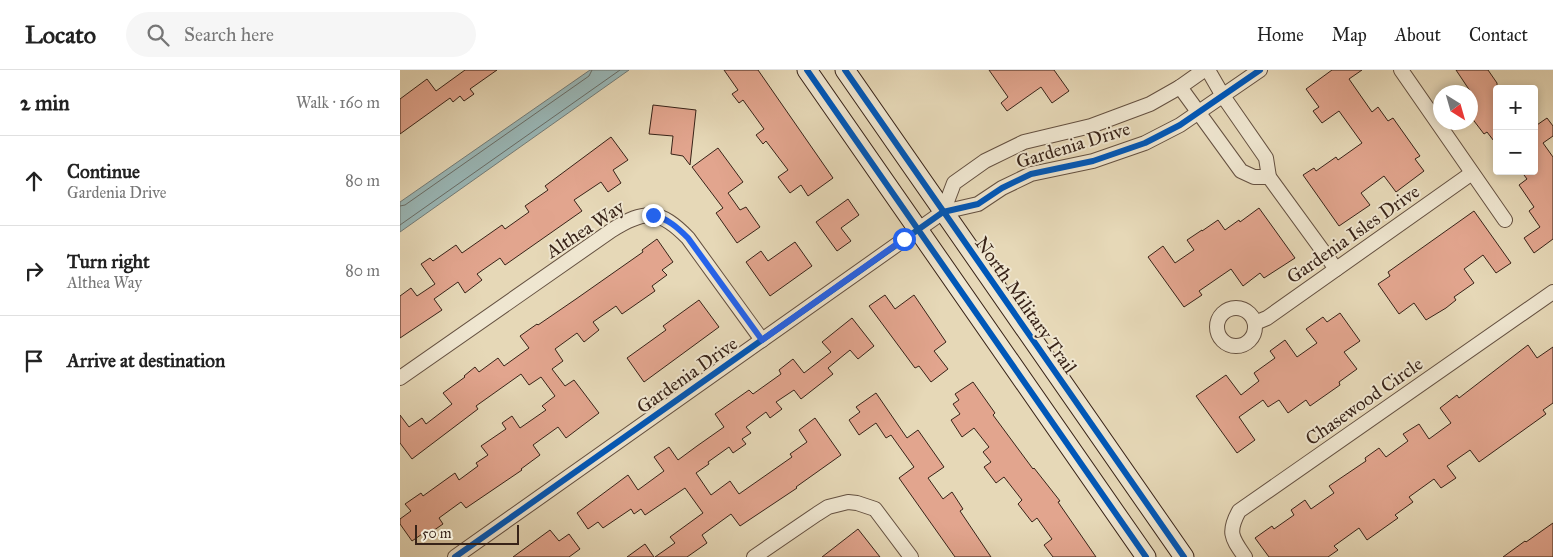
<!DOCTYPE html>
<html lang="en">
<head>
<meta charset="utf-8">
<style>
	body { margin:0; font-family:"IM FELL Great Primer",serif; background:#f6f6f6; color:#222 }
	.controls { position:absolute; right:15px; top:15px; display:grid; overflow:hidden; border-radius:5px; box-shadow:0 2px 8px #0003 }
	.controls button { width:45px; height:45px; display:grid; place-items:center; padding:0; border:0; border-bottom:1px solid #e0e0e0; background:#fff; color:#222; font:25px sans-serif }
	.compass { position:absolute; left:1033px; top:15px; width:45px; height:45px; border-radius:50%; background:#fff; box-shadow:0 2px 8px #0003; rotate:143deg }
	.scale { position:absolute; left:15px; bottom:12px; width:104px; box-sizing:border-box; padding-left:5px; border:2px solid #382318; border-top:0; font-size:14px; line-height:18px; white-space:nowrap; color:#382318; -webkit-text-stroke:4px #efe6d0; paint-order:stroke }
	.stop { position:absolute; width:15px; height:15px; margin:-11px; border:4px solid #2563eb; border-radius:50%; background:#fff }
	.stop.end { background:#2563eb; border-color:#fff; box-shadow:0 1px 5px #0008 }
	.list { margin:0; padding:0; list-style:none }
	h2 { display:flex; justify-content:space-between; align-items:center; height:65px; margin:0; padding:0 20px; font-size:21px }
	h2 small { font-size:16px; font-weight:400; color:#767676 }
	.list li { display:grid; grid-template-columns:32px 1fr auto; gap:15px; align-items:center; box-sizing:border-box; height:90px; padding:0 20px; border-top:1px solid #e0e0e0 }
	.list b { display:block; font-size:19px; white-space:nowrap }
	.list p { margin:0; font-size:16px; white-space:nowrap; color:#767676 }
	.list em { font-size:16px; font-style:normal; color:#767676 }
	.icon { flex:none; width:28px; height:28px; fill:none; stroke:currentColor; stroke-width:2; stroke-linecap:round; stroke-linejoin:round }
	.map { position:relative; flex:none; width:1153px; height:487px; overflow:hidden }
	header { display:flex; align-items:center; gap:30px; box-sizing:border-box; height:70px; padding:0 25px; background:#fff; border-bottom:1px solid #e0e0e0 }
	header strong { font-size:24px }
	nav { display:flex; gap:28px; margin-inline-start:auto; font-size:18px }
	.search { width:350px; height:45px; background:#f6f6f6; display:flex; align-items:center; gap:12px; box-sizing:border-box; padding:0 18px; border-radius:28px; color:#767676; font-size:19px }
	main { display:flex }
	aside { flex:1; background:#fff }
	.map>svg:first-child { display:block }
	.water { fill:#9ab8b8; stroke:#737c78 }
	.lines { fill:none; stroke-linecap:round; stroke-linejoin:round }
	.shore { stroke:#696e68; stroke-width:1 }
	.building { fill:#e2a58e; stroke:#382318 }
	.street-casing { stroke:#645040; stroke-width:16 }
	.secondary-casing { stroke:#382318; stroke-width:21 }
	.street { stroke:#efe6d0; stroke-width:14 }
	.secondary { stroke:#efe6d0; stroke-width:19 }
	.cycleway-casing { stroke:#efe6d0; stroke-width:9 }
	.cycleway { stroke:#0057b8; stroke-width:6 }
	.route { stroke:#2563eb; stroke-width:6 }
	.labels { text-anchor:middle; dominant-baseline:central; stroke-width:4; stroke-linejoin:round; paint-order:stroke }
	.street-label { font-size:19px; fill:#382318; stroke:#efe6d0 }
</style>
</head>
<body>
<header>
<strong>Locato</strong>
<div class="search"><svg class="icon" aria-label="search" viewBox="0 0 24 24"><circle cx="10" cy="10" r="6"/><path d="M15 15l6 6"/></svg>Search here</div>
<nav><a>Home</a><a>Map</a><a>About</a><a>Contact</a></nav>
</header>
<main>
<aside>
<h2>2 min<small>Walk · 160 m</small></h2>
<ul class="list">
<li><svg class="icon" aria-label="ahead" viewBox="0 0 24 24"><path d="M12 20V5M6 11l6-6 6 6"/></svg><div><b>Continue</b><p>Gardenia Drive</p></div><em>80 m</em></li>
<li><svg class="icon" aria-label="right" viewBox="0 0 24 24"><path d="M7 20v-9h11M14 6l5 5-5 5"/></svg><div><b>Turn right</b><p>Althea Way</p></div><em>80 m</em></li>
<li><svg class="icon" aria-label="arrive" viewBox="0 0 24 24"><path d="M6 21V4h12l-3 4 3 4H6"/></svg><div><b>Arrive at destination</b></div></li>
</ul>
</aside>
<div class="map">
<svg width="1153" height="487" viewBox="0 0 1153 487">
	<rect width="100%" height="100%" fill="#e6d8b7"/>
	<filter id="stains"><feTurbulence type="fractalNoise" baseFrequency=".004" numOctaves="4"/><feColorMatrix values="0 0 0 0 .2 0 0 0 0 .09 0 0 0 0 .02 0 0 0 .5 -.17"/></filter>
	<radialGradient id="worn" r=".72"><stop offset=".6" stop-color="#630" stop-opacity="0"/><stop offset="1" stop-color="#630" stop-opacity=".3"/></radialGradient>
	<polygon class="water" points="190,0 229,0 0,162 0,132"/>
	<g class="lines">
		<g class="shore">
			<polyline points="0,136 5,135 189,6 192,0"/>
			<polyline points="0,155 220,0"/>
		</g>
	</g>
	<g class="building">
		<polygon points="65,0 97,0 70,19 74,24 64,31 60,26 53,32 50,28 0,64 0,29 27,9 36,21"/>
		<polygon points="324,0 358,0 433,108 408,126 401,115 390,123 378,107 388,100 366,71 363,74 356,65 364,59 343,30 339,33 332,24 338,20"/>
		<polygon points="589,0 654,0 669,21 652,33 641,17 607,41 601,33 608,27"/>
		<polygon points="932,0 962,0 949,9 972,42 978,37 988,51 993,48 1020,86 1015,89 1024,101 996,122 984,106 961,123 970,135 939,156 903,105 914,98 916,101 936,87 938,90 962,73 939,41 922,53 913,41 919,37 906,19"/>
		<polygon points="1056,0 1088,0 1097,13 1097,75 1087,62 1084,64 1071,47 1075,44 1070,37 1070,21"/>
		<polygon points="253,35 296,40 290,95 283,86 271,84 273,66 249,64"/>
		<polygon points="1147,48 1153,56 1153,66 1143,73 1153,87 1153,169 1134,183 1124,168 1140,157 1129,141 1134,137 1119,115 1127,109 1121,101 1134,101 1134,57"/>
		<polygon points="211,67 228,90 213,100 221,113 208,122 201,112 174,130 182,141 105,195 100,188 77,204 82,210 65,223 58,212 34,229 42,240 0,268 0,226 11,218 17,226 35,214 21,194 30,188 33,191 56,175 62,183 102,155 105,159 129,142 125,136 148,120 145,116"/>
		<polygon points="318,78 343,112 328,123 340,140 346,137 360,157 337,173 316,143 323,138 292,97"/>
		<polygon points="448,129 459,145 441,158 451,171 437,181 416,152"/>
		<polygon points="859,138 895,188 864,208 860,203 843,216 831,199 799,221 802,225 784,237 748,187 763,176 775,193 794,180 787,170 802,160 802,161 818,150 825,160 839,150 840,152"/>
		<polygon points="1074,141 1111,193 1096,203 1083,185 1064,199 1074,213 1054,227 1056,230 1046,238 1026,250 1014,233 999,244 978,214 990,206 988,202"/>
		<polygon points="257,169 273,192 262,200 267,205 252,216 255,221 222,244 216,236 193,252 199,260 184,272 177,263 155,279 163,291 152,299 165,316 174,310 199,343 166,368 158,357 133,375 140,385 121,399 122,400 66,438 61,432 39,448 43,454 27,465 25,462 12,471 0,454 0,449 11,441 5,434 21,423 23,426 55,403 59,410 78,396 76,393 88,385 81,376 106,359 102,353 112,346 120,358 146,340 142,336 155,326 141,307 129,315 121,304 76,336 78,339 12,389 0,373 0,345 9,357 22,348 26,354 52,334 43,323 65,307 64,306 75,297 79,302 98,288 104,296 129,278 120,266 137,254 138,255 176,229 243,182 242,180"/>
		<polygon points="395,172 412,196 370,226 346,192 361,181 368,191"/>
		<polygon points="485,225 495,239 514,225 546,272 534,281 548,299 531,312 519,296 515,298 469,236"/>
		<polygon points="299,230 319,257 244,312 227,288 266,260 263,256"/>
		<polygon points="940,243 960,271 944,282 957,299 939,312 940,315 910,336 906,330 888,343 879,330 868,337 863,330 839,347 855,370 837,383 796,326 826,305 841,325 859,311 854,303 875,288 870,281 885,270 897,287 917,273 906,259 923,247 927,252"/>
		<polygon points="452,248 474,276 458,289 450,280 428,298 433,304 401,329 394,320 376,332 382,339 370,348 366,342 346,357 351,363 342,369 346,374 333,383 329,377 308,392 309,394 296,403 311,425 330,411 339,424 392,387 390,384 407,372 399,360 415,348 441,385 396,417 397,418 340,456 331,444 302,465 307,473 287,487 255,487 275,473 270,467 303,443 285,418 245,445 241,439 234,444 231,439 203,458 198,452 188,459 177,443 228,405 238,420 264,401 254,387 269,377 278,390 297,376 324,357 315,344 349,320 353,324 381,304 379,300 393,289 404,303 431,282 422,272"/>
		<polygon points="1128,275 1137,288 1153,277 1153,333 1143,340 1146,344 1079,392 1070,380 1047,396 1056,408 1041,418 1034,409 1009,427 1013,432 995,445 998,448 967,470 959,458 934,476 938,480 928,487 869,487 855,468 872,456 874,459 894,445 891,440 905,430 911,439 934,423 929,416 966,391 965,388 979,378 986,387 1008,371 1003,364 1019,354 1029,369 1051,353 1040,338 1057,325 1059,328"/>
		<polygon points="573,312 595,343 593,345 633,399 634,398 660,431 658,432 696,487 653,487 644,475 652,469 637,448 632,452 618,434 622,430 604,407 596,413 584,397 591,392 583,382 589,377 574,358 562,367 551,350 560,344 553,334 559,330 555,324"/>
		<polygon points="476,323 507,368 518,360 544,397 528,408 543,429 552,422 563,439 560,441 591,487 555,487 499,408 514,397 491,365 486,368 476,353 459,365 449,350 460,342 456,337"/>
		<polygon points="1153,453 1153,487 1103,487 1125,471 1126,472"/>
		<polygon points="458,459 480,487 422,487"/>
		<polygon points="150,460 159,471 169,464 180,479 169,487 113,487"/>
		<polygon points="245,474 254,487 227,487"/>
	</g>
	<g class="lines">
		<g class="street-casing">
			<g id="street">
				<polyline points="808,0 823,26 866,88 869,107 936,199"/>
				<polyline points="1001,0 1105,150"/>
				<polyline points="780,17 841,101 854,107 869,107"/>
				<polyline points="543,142 554,113 585,91 624,72 691,56 750,34 780,17 804,0"/>
				<circle cx="836" cy="257" r="19"/>
				<polyline points="855,253 867,248 1072,103"/>
				<path d="M 0,308 L 212,160 C 245,139 260,139 288,168 L 362,270"/>
				<polyline points="55,487 543,142 578,134 602,118 631,104 693,91 745,73 780,55 860,0"/>
				<polyline points="354,487 417,444 428,437 448,432 457,433 475,439 511,487"/>
				<path d="M 845,487 C 832,468 827,463 839,441 L 1153,222"/>
			</g>
		</g>
		<g class="secondary-casing">
			<g id="secondary">
				<polyline points="407,0 746,487"/>
				<polyline points="445,0 784,487"/>
			</g>
		</g>
		<use href="#street" class="street"/>
		<use href="#secondary" class="secondary"/>
		<g class="cycleway-casing">
			<g id="cycleway">
				<polyline points="407,0 746,487"/>
				<polyline points="445,0 784,487"/>
				<polyline points="55,487 543,142 578,134 602,118 631,104 693,91 745,73 780,55 860,0"/>
			</g>
		</g>
		<use href="#cycleway" class="cycleway"/>
	</g>
	<g class="lines">
		<path class="route" d="M 253,145 C 268,149 277,157 288,168 L 362,270 L 504,169"/>
	</g>
	<g class="labels">
		<g class="street-label">
			<text transform="translate(673 75) rotate(-17)">Gardenia Drive</text>
			<text transform="translate(185 159) rotate(-33)">Althea Way</text>
			<text transform="translate(953 164) rotate(-35)">Gardenia Isles Drive</text>
			<text transform="translate(626 235) rotate(55)">North Military Trail</text>
			<text transform="translate(287 305) rotate(-35)">Gardenia Drive</text>
			<text transform="translate(964 331) rotate(-35)">Chasewood Circle</text>
		</g>
	</g>
	<rect width="100%" height="100%" filter="url(#stains)"/>
	<rect width="100%" height="100%" fill="url(#worn)"/>
</svg>
<div class="controls">
<button>+</button>
<button>−</button>
</div>
<svg class="compass" viewBox="-18 -18 36 36"><path d="M0-13l5 13h-10z" fill="#e53935"/><path d="M0 13l5-13h-10z" fill="#767676"/></svg>
<div class="scale">50 m</div>
<div class="stop" style="left:504px;top:169px"></div>
<div class="stop end" style="left:253px;top:145px"></div>
</div>
</main>
</body>
</html>
